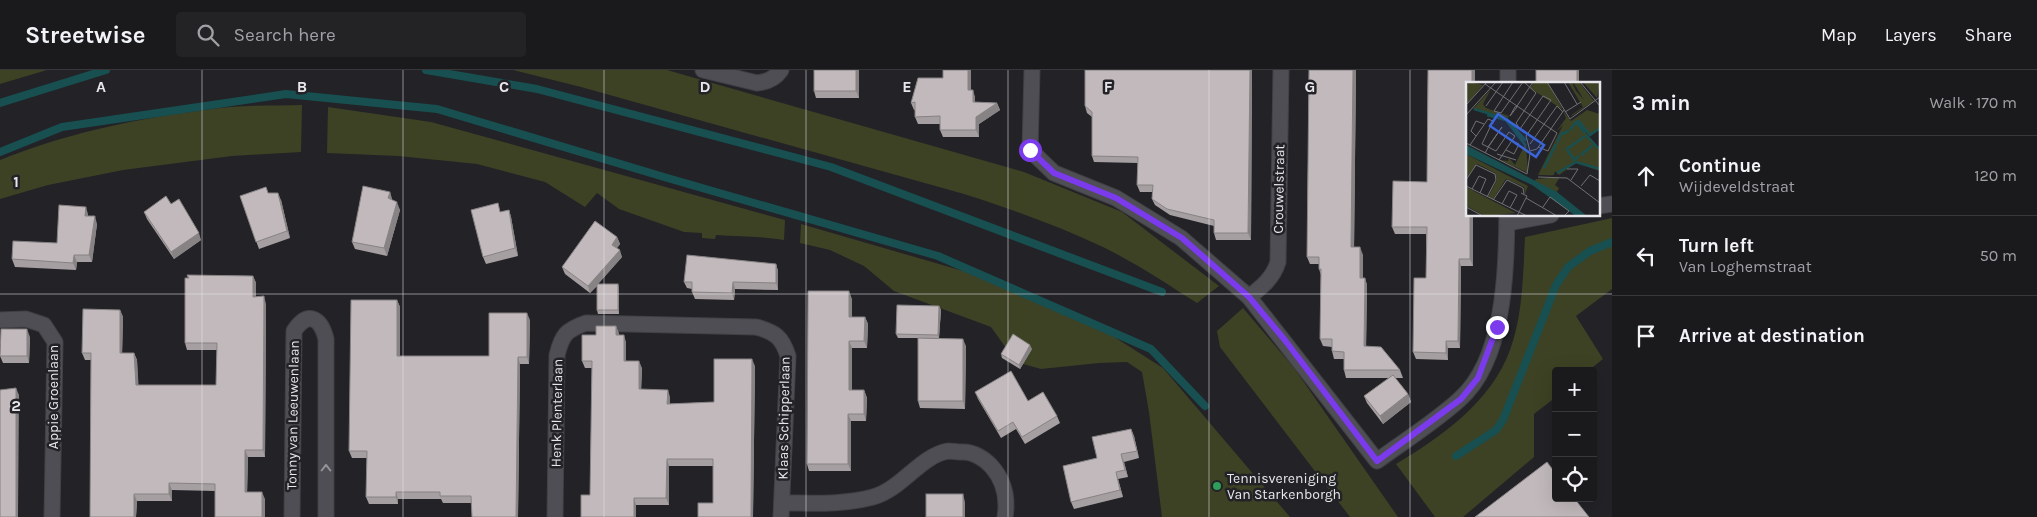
<!DOCTYPE html>
<html lang="en">
<head>
<meta charset="utf-8">
<style>
	body { margin:0; font-family:Karla,sans-serif; background:#232326; color:#f1f3f6 }
	.controls { position:absolute; right:15px; bottom:15px; display:grid; overflow:hidden; border-radius:5px; box-shadow:0 5px 20px #0002 }
	.controls button { width:45px; height:45px; display:grid; place-items:center; padding:0; border:0; border-bottom:1px solid #38383b; background:#1a1a1d; color:#f1f3f6; font:25px sans-serif }
	.stop { position:absolute; width:15px; height:15px; margin:-11px; border:4px solid #7c3aed; border-radius:50%; background:#fff }
	.stop.end { background:#7c3aed; border-color:#fff; box-shadow:0 1px 5px #0008 }
	.list { margin:0; padding:0; list-style:none }
	h2 { display:flex; justify-content:space-between; align-items:center; height:65px; margin:0; padding:0 20px; font-size:21px }
	h2 small { font-size:16px; font-weight:400; color:#9fa1a4 }
	.list li { display:grid; grid-template-columns:32px 1fr auto; gap:15px; align-items:center; box-sizing:border-box; height:80px; padding:0 20px; border-top:1px solid #38383b }
	.list b { display:block; font-size:19px; white-space:nowrap }
	.list p { margin:0; font-size:16px; white-space:nowrap; color:#9fa1a4 }
	.list em { font-size:16px; font-style:normal; color:#9fa1a4 }
	.icon { flex:none; width:28px; height:28px; fill:none; stroke:currentColor; stroke-width:2; stroke-linecap:round; stroke-linejoin:round }
	.map { position:relative; flex:none; width:1612px; height:447px; overflow:hidden }
	header { display:flex; align-items:center; gap:30px; box-sizing:border-box; height:70px; padding:0 25px; background:#1a1a1d; border-bottom:1px solid #38383b }
	header strong { font-size:24px }
	nav { display:flex; gap:28px; margin-inline-start:auto; font-size:18px }
	.search { width:350px; height:45px; background:#232326; display:flex; align-items:center; gap:12px; box-sizing:border-box; padding:0 18px; border-radius:5px; color:#9fa1a4; font-size:19px }
	main { display:flex }
	aside { flex:1; background:#1a1a1d }
	.map>svg:first-child { display:block }
	.green { fill:#3d4224 }
	.lines { fill:none; stroke-linecap:round; stroke-linejoin:round }
	.stream { stroke:#184f50; stroke-width:8 }
	.street-casing { stroke:#414045; stroke-width:17 }
	.street { stroke:#4e4e54; stroke-width:15 }
	.wall { fill:#a69fa1 }
	.shaded-wall { fill:#878283 }
	.building { fill:#c1b9bb; stroke:#878283 }
	.oneway { stroke:#939398 }
	.route { stroke:#7c3aed; stroke-width:6 }
	.grid { fill:none; stroke:#e8e7eb; stroke-width:1; stroke-opacity:0.55 }
	.leisure-dot { fill:#2e9e5b; stroke:#222227; stroke-width:2 }
	.labels { text-anchor:middle; dominant-baseline:central; stroke-width:5; stroke-linejoin:round; paint-order:stroke }
	.street-label { font-size:14px; fill:#e8e7eb; stroke:#222227 }
	.poi-label { font-size:14px; fill:#e8e7eb; stroke:#222227; text-anchor:start }
	.inset-river { fill:none; stroke:#184f50; stroke-width:2.5 }
	.inset-road { fill:none; stroke:#717175; stroke-width:1 }
	.view { fill:#3b65db; fill-opacity:0.15; stroke:#3b65db; stroke-width:2.5 }
	.inset-edge { fill:none; stroke:#e8e7eb; stroke-width:2.5 }
	.grid-label { font-size:16px; text-anchor:middle; font-weight:bold; fill:#e8e7eb; stroke:#222227; stroke-width:5; stroke-linejoin:round; paint-order:stroke }
</style>
</head>
<body>
<header>
<strong>Streetwise</strong>
<div class="search"><svg class="icon" aria-label="search" viewBox="0 0 24 24"><circle cx="10" cy="10" r="6"/><path d="M15 15l6 6"/></svg>Search here</div>
<nav><a>Map</a><a>Layers</a><a>Share</a></nav>
</header>
<main>
<div class="map">
<svg width="1612" height="447" viewBox="0 0 1612 447">
	<rect width="100%" height="100%" fill="#222227"/>
	<g class="green">
		<polygon points="0,0 47,0 0,14"/>
		<path d="M 513,0 L 667,0 L 1024,102 L 1122,142 L 1219,216 L 1197,233 C 1167,214 1137,194 1105,178 C 1061,157 1011,139 964,124 L 581,17 Z"/>
		<path d="M 302,35 L 301,82 L 232,86 L 123,100 L 48,115 L 0,129 L 0,90 C 72,61 152,45 230,37 C 253,35 278,36 302,35 Z"/>
		<path d="M 328,37 L 431,52 L 785,150 L 784,170 C 762,166 739,167 716,165 L 715,169 L 702,168 L 702,163 L 684,162 L 619,139 L 597,123 L 585,137 L 545,112 L 477,94 L 398,86 L 327,83 Z"/>
		<path d="M 1612,148 L 1612,219 L 1576,246 L 1603,289 L 1588,301 L 1556,301 L 1556,327 L 1534,344 L 1534,387 L 1463,447 L 1435,447 L 1396,394 C 1441,367 1491,332 1510,280 C 1523,245 1523,204 1525,167 Z"/>
		<polygon points="801,154 977,205 1072,244 1108,263 1163,298 1290,447 1162,447 1149,342 1142,302 1127,292 1099,293 1041,299 1016,292 991,257 894,221 864,196 830,180 800,173"/>
		<polygon points="1243,238 1294,298 1398,447 1350,447 1220,277 1217,261"/>
	</g>
	<g class="lines">
		<g class="stream">
			<polyline points="426,0 537,19 831,97 1162,222"/>
			<polyline points="0,33 106,0"/>
			<polyline points="0,82 62,57 286,24 437,39 664,107 938,186 1151,279 1205,336"/>
			<polyline points="1456,386 1496,360 1503,350 1556,215 1568,197 1590,181 1612,172"/>
		</g>
		<g class="street-casing">
			<g id="street">
				<path d="M 703,0 L 757,13 C 767,12 775,9 781,0"/>
				<path d="M 1032,0 L 1030,80 L 1054,103 L 1116,128 L 1181,168 L 1249,227 L 1377,391 C 1404,371 1435,352 1460,329 C 1505,289 1506,201 1507,145"/>
				<polyline points="1508,14 1508,0"/>
				<polyline points="1598,136 1612,134"/>
				<polyline points="1507,153 1551,145"/>
				<path d="M 1249,227 C 1262,217 1273,208 1278,192 L 1281,0"/>
				<polyline points="0,250 26,249 44,255 55,272 52,447"/>
				<path d="M 782,433 C 813,433 843,435 873,427 C 902,419 920,386 948,381 C 952,381 958,382 963,382 C 974,382 985,389 992,397 C 1005,412 1008,428 1005,447"/>
				<path d="M 292,447 L 294,261 C 308,240 321,248 326,269 L 326,447"/>
				<path d="M 555,447 L 557,285 C 562,265 566,260 586,253 L 756,257 C 775,262 782,267 788,286 L 781,447"/>
			</g>
		</g>
		<use href="#street" class="street"/>
	</g>
	<g class="wall">
		<polygon points="814,0 859,0 859,28 816,28 814,21"/>
		<polygon points="971,0 971,20 975,27 975,32 997,33 1000,40 979,54 979,67 943,67 940,60 940,54 918,54 915,47 915,40 914,40 911,33 943,8"/>
		<polygon points="1085,0 1252,0 1251,170 1216,170 1214,163 1214,156 1170,145 1155,135 1152,129 1152,122 1140,122 1137,115 1138,93 1094,92 1092,86 1092,47 1087,43 1085,36"/>
		<polygon points="1309,0 1356,0 1354,177 1363,185 1363,208 1365,208 1367,215 1366,276 1400,300 1403,308 1395,308 1408,324 1411,332 1383,354 1367,333 1364,326 1390,308 1346,308 1344,300 1344,289 1334,289 1332,281 1332,277 1323,276 1320,269 1321,205 1319,199 1319,194 1310,194 1307,187"/>
		<polygon points="1428,0 1475,0 1467,145 1473,145 1473,196 1461,196 1460,278 1448,278 1448,290 1416,289 1413,282 1426,208 1426,164 1395,164 1392,157 1427,112"/>
		<polygon points="390,122 392,130 400,140 387,186 355,179 352,172"/>
		<polygon points="268,123 281,130 290,168 259,179 240,126"/>
		<polygon points="171,134 201,170 174,189 147,149 144,142"/>
		<polygon points="509,140 511,147 518,186 486,194 483,187 501,142"/>
		<polygon points="88,144 88,146 97,154 92,192 77,192 76,200 15,197 12,189 57,173"/>
		<polygon points="617,167 620,174 617,178 622,187 598,214 618,214 619,218 619,244 598,244 597,240 597,216 590,223 565,204 562,197"/>
		<polygon points="776,194 778,201 778,220 735,219 734,230 695,229 692,222 692,219 687,218 684,212"/>
		<polygon points="187,205 253,206 256,213 256,227 266,234 265,387 248,387 247,422 265,429 215,421 172,420 172,431 137,431 136,447 90,447 91,290 85,290 82,283 120,240 123,247 122,283 134,283 137,290 138,315 216,315 217,280 187,280 185,273 188,208"/>
		<polygon points="852,229 852,247 865,247 868,254 867,278 852,278 852,320 864,320 867,328 866,351 851,351 851,401 809,401 807,394"/>
		<polygon points="397,230 400,237 400,286 489,286 530,250 529,294 520,294 518,447 472,447 472,433 443,433 441,429 398,429 398,434 369,434 366,427 367,388 352,388 349,381"/>
		<polygon points="939,236 941,240 939,268 898,268 896,264"/>
		<polygon points="616,256 619,265 626,272 626,291 642,298 641,319 670,327 670,334 714,332 755,296 753,447 698,447 713,433 713,396 669,396 669,435 636,435 590,425 592,298 585,298 582,291 596,265"/>
		<polygon points="30,267 29,293 3,293 0,286"/>
		<polygon points="966,276 965,339 920,338 918,331"/>
		<polygon points="1032,279 1020,299 1002,288 1001,284"/>
		<polygon points="975,322 1028,331 1057,346 1060,353 1025,374 1016,359 1001,368 978,329"/>
		<polygon points="1131,359 1134,366 1139,388 1124,392 1128,407 1118,409 1123,427 1074,439 1071,432 1097,388"/>
	</g>
	<g class="shaded-wall">
		<polygon points="856,0 859,0 859,28 856,21"/>
		<polygon points="968,0 971,0 971,27 968,20"/>
		<polygon points="1250,0 1252,0 1251,170 1248,163"/>
		<polygon points="1353,0 1356,0 1354,184 1351,177 1351,167"/>
		<rect x="1472" y="0" width="3" height="14"/>
		<rect x="1577" y="0" width="2" height="14"/>
		<polygon points="973,20 975,27 975,39 973,32"/>
		<polygon points="997,33 1000,40 979,54 979,67 976,60 976,47"/>
		<polygon points="390,122 392,129 391,135 388,128"/>
		<polygon points="278,123 281,130 290,168 287,161"/>
		<polygon points="397,132 400,140 387,186 384,178"/>
		<polygon points="86,137 88,144 88,153 85,146"/>
		<polygon points="509,140 511,147 518,186 515,178"/>
		<polygon points="1470,145 1473,145 1473,196 1470,189"/>
		<polygon points="95,146 97,154 92,192 89,185"/>
		<polygon points="199,163 201,170 174,189 171,182"/>
		<polygon points="617,167 620,174 614,182 612,175"/>
		<polygon points="1360,177 1363,185 1363,215 1360,208"/>
		<polygon points="620,180 622,187 590,223 588,216"/>
		<polygon points="74,185 77,192 76,200 73,193"/>
		<polygon points="1459,189 1461,196 1460,278 1458,271"/>
		<polygon points="776,194 778,201 778,220 776,213"/>
		<polygon points="253,206 256,213 256,234 253,227"/>
		<polygon points="1365,208 1367,215 1366,284 1364,276"/>
		<polygon points="733,212 735,219 734,230 732,223"/>
		<polygon points="618,214 619,218 619,244 618,240"/>
		<polygon points="849,221 852,229 852,254 849,247"/>
		<polygon points="264,226 266,234 265,387 263,380"/>
		<polygon points="397,230 400,237 400,293 397,286"/>
		<polygon points="939,236 941,240 939,268 938,265"/>
		<polygon points="120,240 123,247 122,290 120,283"/>
		<polygon points="527,243 530,250 529,294 527,287"/>
		<polygon points="865,247 868,254 867,278 864,271"/>
		<polygon points="616,256 619,263 619,272 616,265"/>
		<polygon points="27,259 30,267 29,293 27,286"/>
		<polygon points="624,265 626,272 626,298 624,291"/>
		<polygon points="963,269 966,276 965,339 963,331"/>
		<polygon points="849,271 852,278 852,328 849,320"/>
		<polygon points="1446,271 1448,278 1448,290 1446,283"/>
		<polygon points="1030,275 1032,279 1020,299 1019,295"/>
		<polygon points="134,283 137,290 139,322 136,315"/>
		<polygon points="518,287 520,294 518,447 516,447"/>
		<polygon points="752,289 755,296 753,447 751,447"/>
		<polygon points="639,291 642,298 641,326 639,319"/>
		<polygon points="16,318 19,325 18,447 16,447"/>
		<polygon points="668,320 670,327 670,341 667,334"/>
		<polygon points="864,320 867,328 866,351 864,344"/>
		<polygon points="1408,324 1411,332 1383,354 1380,346"/>
		<polygon points="848,344 851,351 851,401 848,394"/>
		<polygon points="1131,359 1134,366 1139,388 1137,381"/>
		<polygon points="245,380 248,387 247,429 245,422"/>
		<polygon points="1121,384 1124,392 1128,407 1125,400"/>
		<polygon points="667,389 669,396 669,435 666,428"/>
		<polygon points="1116,402 1118,409 1123,427 1120,420"/>
		<polygon points="169,413 172,420 172,431 169,424"/>
		<polygon points="262,422 265,429 265,447 262,447"/>
		<polygon points="396,422 398,429 398,434 396,427"/>
		<polygon points="134,424 137,431 136,447 134,447"/>
		<polygon points="963,424 965,432 965,447 963,447"/>
		<polygon points="634,428 636,435 636,447 634,447"/>
	</g>
	<g class="building">
		<rect x="814" y="0" width="42" height="21"/>
		<polygon points="943,0 968,0 968,20 973,20 973,32 997,33 976,47 976,60 940,60 940,46 915,47 915,32 911,33 918,8 943,8"/>
		<polygon points="1085,0 1250,0 1248,163 1214,163 1214,150 1167,139 1152,129 1153,115 1137,115 1138,87 1092,86 1092,42 1085,36"/>
		<polygon points="1309,0 1353,0 1351,177 1360,177 1360,208 1365,208 1364,276 1381,277 1400,300 1344,300 1344,282 1332,281 1332,269 1320,269 1321,199 1319,199 1319,187 1307,187"/>
		<polygon points="1428,0 1472,0 1472,14 1467,14 1467,145 1470,145 1470,189 1459,189 1458,271 1446,271 1446,283 1413,282 1414,208 1426,208 1427,157 1392,157 1393,111 1427,112"/>
		<rect x="1536" y="0" width="41" height="14"/>
		<polygon points="363,116 390,122 388,128 397,132 384,178 352,172"/>
		<polygon points="266,117 268,123 278,123 287,161 256,172 240,126"/>
		<polygon points="166,126 171,134 179,129 199,163 171,182 144,142"/>
		<polygon points="498,133 500,142 509,140 515,178 483,187 471,140"/>
		<polygon points="59,135 86,137 85,146 95,146 89,185 74,185 73,193 12,189 13,171 57,173"/>
		<polygon points="595,151 617,167 612,175 620,180 588,216 562,197"/>
		<polygon points="687,185 776,194 776,213 733,212 732,223 692,222 692,212 684,212"/>
		<polygon points="187,205 253,206 253,227 264,226 263,380 245,380 245,422 262,422 262,447 215,447 215,414 169,413 169,424 134,424 134,447 90,447 91,283 82,283 83,239 120,240 120,283 134,283 136,315 216,315 217,273 185,273 185,208 189,208"/>
		<rect x="597" y="214" width="21" height="26"/>
		<polygon points="808,221 849,221 849,247 865,247 864,271 849,271 849,320 864,320 864,344 848,344 848,394 807,394"/>
		<polygon points="351,230 397,230 397,286 489,286 489,243 527,243 527,287 518,287 516,447 472,447 471,426 440,426 440,422 396,422 396,427 366,427 367,381 349,381"/>
		<polygon points="897,235 939,236 938,265 896,264"/>
		<polygon points="596,256 616,256 616,265 624,265 624,291 639,291 639,319 668,320 667,334 714,332 714,289 752,289 751,447 698,447 698,433 713,433 713,389 667,389 666,428 634,428 634,447 581,447 581,425 590,425 592,291 582,291 582,265 596,265"/>
		<polygon points="1,259 27,259 27,286 0,286"/>
		<polygon points="1013,264 1030,275 1019,295 1001,284"/>
		<polygon points="918,268 963,269 963,331 918,331"/>
		<polygon points="1011,301 1028,331 1043,322 1057,346 1022,367 1013,352 998,361 975,322"/>
		<polygon points="1393,305 1408,324 1380,346 1364,326"/>
		<polygon points="16,318 16,447 0,447 0,320"/>
		<polygon points="1131,359 1137,381 1121,384 1125,400 1116,402 1120,420 1071,432 1063,396 1097,388 1092,367"/>
		<polygon points="1547,392 1556,404 1556,428 1574,428 1589,447 1475,447"/>
		<rect x="926" y="424" width="37" height="23"/>
	</g>
	<defs><path id="oneway-chevron" d="M-2-3.5L2.5 0L-2 3.5" fill="none" stroke-width="1.6" stroke-linecap="round" stroke-linejoin="round" transform="scale(1.25)"/></defs>
	<use class="oneway" href="#oneway-chevron" transform="translate(326 398) rotate(-90)"/>
	<g class="lines">
		<polyline class="route" points="1030,80 1054,103 1116,128 1182,168 1249,227 1284,269 1377,391 1461,329 1478,308 1497,257"/>
	</g>
	<path class="grid" d="M 202,0 L 202,447M 403,0 L 403,447M 604,0 L 604,447M 806,0 L 806,447M 1008,0 L 1008,447M 1209,0 L 1209,447M 1410,0 L 1410,447M 0,224 L 1612,224"/>
	<circle class="leisure-dot" cx="1217" cy="416" r="5"/>
	<g class="labels">
		<g class="street-label">
			<text transform="translate(1279 119) rotate(-89)">Crouwelstraat</text>
			<text transform="translate(53 327) rotate(-90)">Appie Groenlaan</text>
			<text transform="translate(557 343) rotate(-89)">Henk Plenterlaan</text>
			<text transform="translate(293 345) rotate(-89)">Tonny van Leeuwenlaan</text>
			<text transform="translate(784 348) rotate(-89)">Klaas Schipperlaan</text>
		</g>
		<g class="poi-label">
			<text x="1227" y="408">Tennisvereniging<tspan x="1227" dy="16">Van Starkenborgh</tspan></text>
		</g>
	</g>
	<g transform="translate(1466 12)">
		<rect width="134" height="134" fill="#222227"/>
		<path d="M 3,0 L 17,3 L 0,23 L 0,4 ZM 68,0 L 81,0 L 97,28 L 64,6 ZM 102,0 L 106,0 L 110,9 L 118,18 L 107,0 L 113,0 L 128,19 L 107,33 L 104,34 L 117,25 ZM 117,0 L 134,0 L 131,16 ZM 25,7 L 17,22 L 20,26 L 43,34 L 42,36 L 7,27 ZM 121,28 L 134,32 L 134,47 L 124,54 L 110,39 L 134,67 L 134,89 L 110,81 L 93,93 L 89,89 L 88,93 L 71,95 L 85,93 L 72,93 L 97,43 L 90,50 L 100,36 L 97,29 L 105,39 ZM 41,39 L 56,55 L 60,63 L 62,91 L 34,78 L 42,79 L 43,76 L 49,83 L 59,62 ZM 0,72 L 62,104 L 59,112 L 58,105 L 40,97 L 27,117 L 22,115 L 31,98 L 29,91 L 11,82 L 0,97 ZM 94,95 L 89,103 L 93,106 L 91,110 L 68,100 L 70,97 ZM 0,105 L 46,129 L 50,131 L 19,134 L 0,124 Z" fill="#3d4224"/>
		<path d="M 0,63 L 91,110 L 121,134 L 110,134 L 66,103 L 0,72 Z" fill="#184f50"/>
		<path class="inset-river" d="M 8,27 L 41,37 L 60,59M 21,33 L 40,38 L 60,64M 112,38 L 124,53 L 134,46M 104,48 L 110,40 L 119,51M 120,53 L 133,67M 91,61 L 95,52 L 103,49M 115,73 L 127,63M 113,74 L 108,78 L 101,67 L 119,54M 78,86 L 90,62M 91,91 L 110,80 L 134,87"/>
		<path class="inset-road" d="M 47,0 L 28,29 L 35,31 L 57,0M 58,0 L 70,11 L 50,41 L 54,47 L 77,14 L 85,18 L 60,54 L 64,69 L 71,67 L 98,28M 81,0 L 104,37 L 134,15M 98,0 L 111,22M 114,0 L 134,24M 19,2 L 51,24 L 67,0M 0,23 L 21,0M 20,24 L 37,0M 51,24 L 85,47M 51,24 L 51,25 L 44,34 L 49,25 ZM 99,30 L 115,20M 0,33 L 30,0M 10,54 L 5,49 L 10,39 L 18,42M 0,61 L 61,92 L 64,72M 64,62 L 91,24 L 97,30M 4,63 L 22,37 L 27,39 L 16,62 L 30,69 L 43,50 L 49,54 L 33,78M 72,65 L 82,69 L 91,51 L 85,47M 40,68 L 48,72 L 53,62 L 46,59M 19,71 L 23,64 L 36,45 L 22,65M 31,72 L 50,78M 101,87 L 112,87 L 105,98M 72,95 L 101,96 L 134,121M 0,98 L 10,83 L 29,92 L 30,98 L 21,115M 0,104 L 61,134M 115,104 L 124,93 L 134,99M 6,107 L 13,94 L 20,97 L 14,111M 60,116 L 91,134M 27,118 L 41,98 L 57,106 L 58,112M 36,122 L 43,109 L 51,113 L 44,126M 0,125 L 17,134M 77,125 L 84,115 L 103,129 L 98,134M 51,134 L 61,114 L 55,111"/>
		<path class="view" d="M 32,32 L 78,63 L 70,75 L 24,44 Z"/>
		<rect width="134" height="134" class="inset-edge"/>
	</g>
	<g class="grid-label">
		<text x="101" y="22">A</text>
		<text x="302" y="22">B</text>
		<text x="504" y="22">C</text>
		<text x="705" y="22">D</text>
		<text x="907" y="22">E</text>
		<text x="1108" y="22">F</text>
		<text x="1310" y="22">G</text>
		<text x="16" y="117">1</text>
		<text x="16" y="341">2</text>
	</g>
</svg>
<div class="controls">
<button>+</button>
<button>−</button>
<button><svg class="icon" aria-label="locate" viewBox="0 0 24 24"><circle cx="12" cy="12" r="6"/><path d="M12 2v4M12 18v4M2 12h4M18 12h4"/></svg></button>
</div>
<div class="stop" style="left:1030px;top:80px"></div>
<div class="stop end" style="left:1497px;top:257px"></div>
</div>
<aside>
<h2>3 min<small>Walk · 170 m</small></h2>
<ul class="list">
<li><svg class="icon" aria-label="ahead" viewBox="0 0 24 24"><path d="M12 20V5M6 11l6-6 6 6"/></svg><div><b>Continue</b><p>Wijdeveldstraat</p></div><em>120 m</em></li>
<li><svg class="icon" aria-label="left" viewBox="0 0 24 24"><path d="M17 20v-9H6M10 6l-5 5 5 5"/></svg><div><b>Turn left</b><p>Van Loghemstraat</p></div><em>50 m</em></li>
<li><svg class="icon" aria-label="arrive" viewBox="0 0 24 24"><path d="M6 21V4h12l-3 4 3 4H6"/></svg><div><b>Arrive at destination</b></div></li>
</ul>
</aside>
</main>
</body>
</html>
